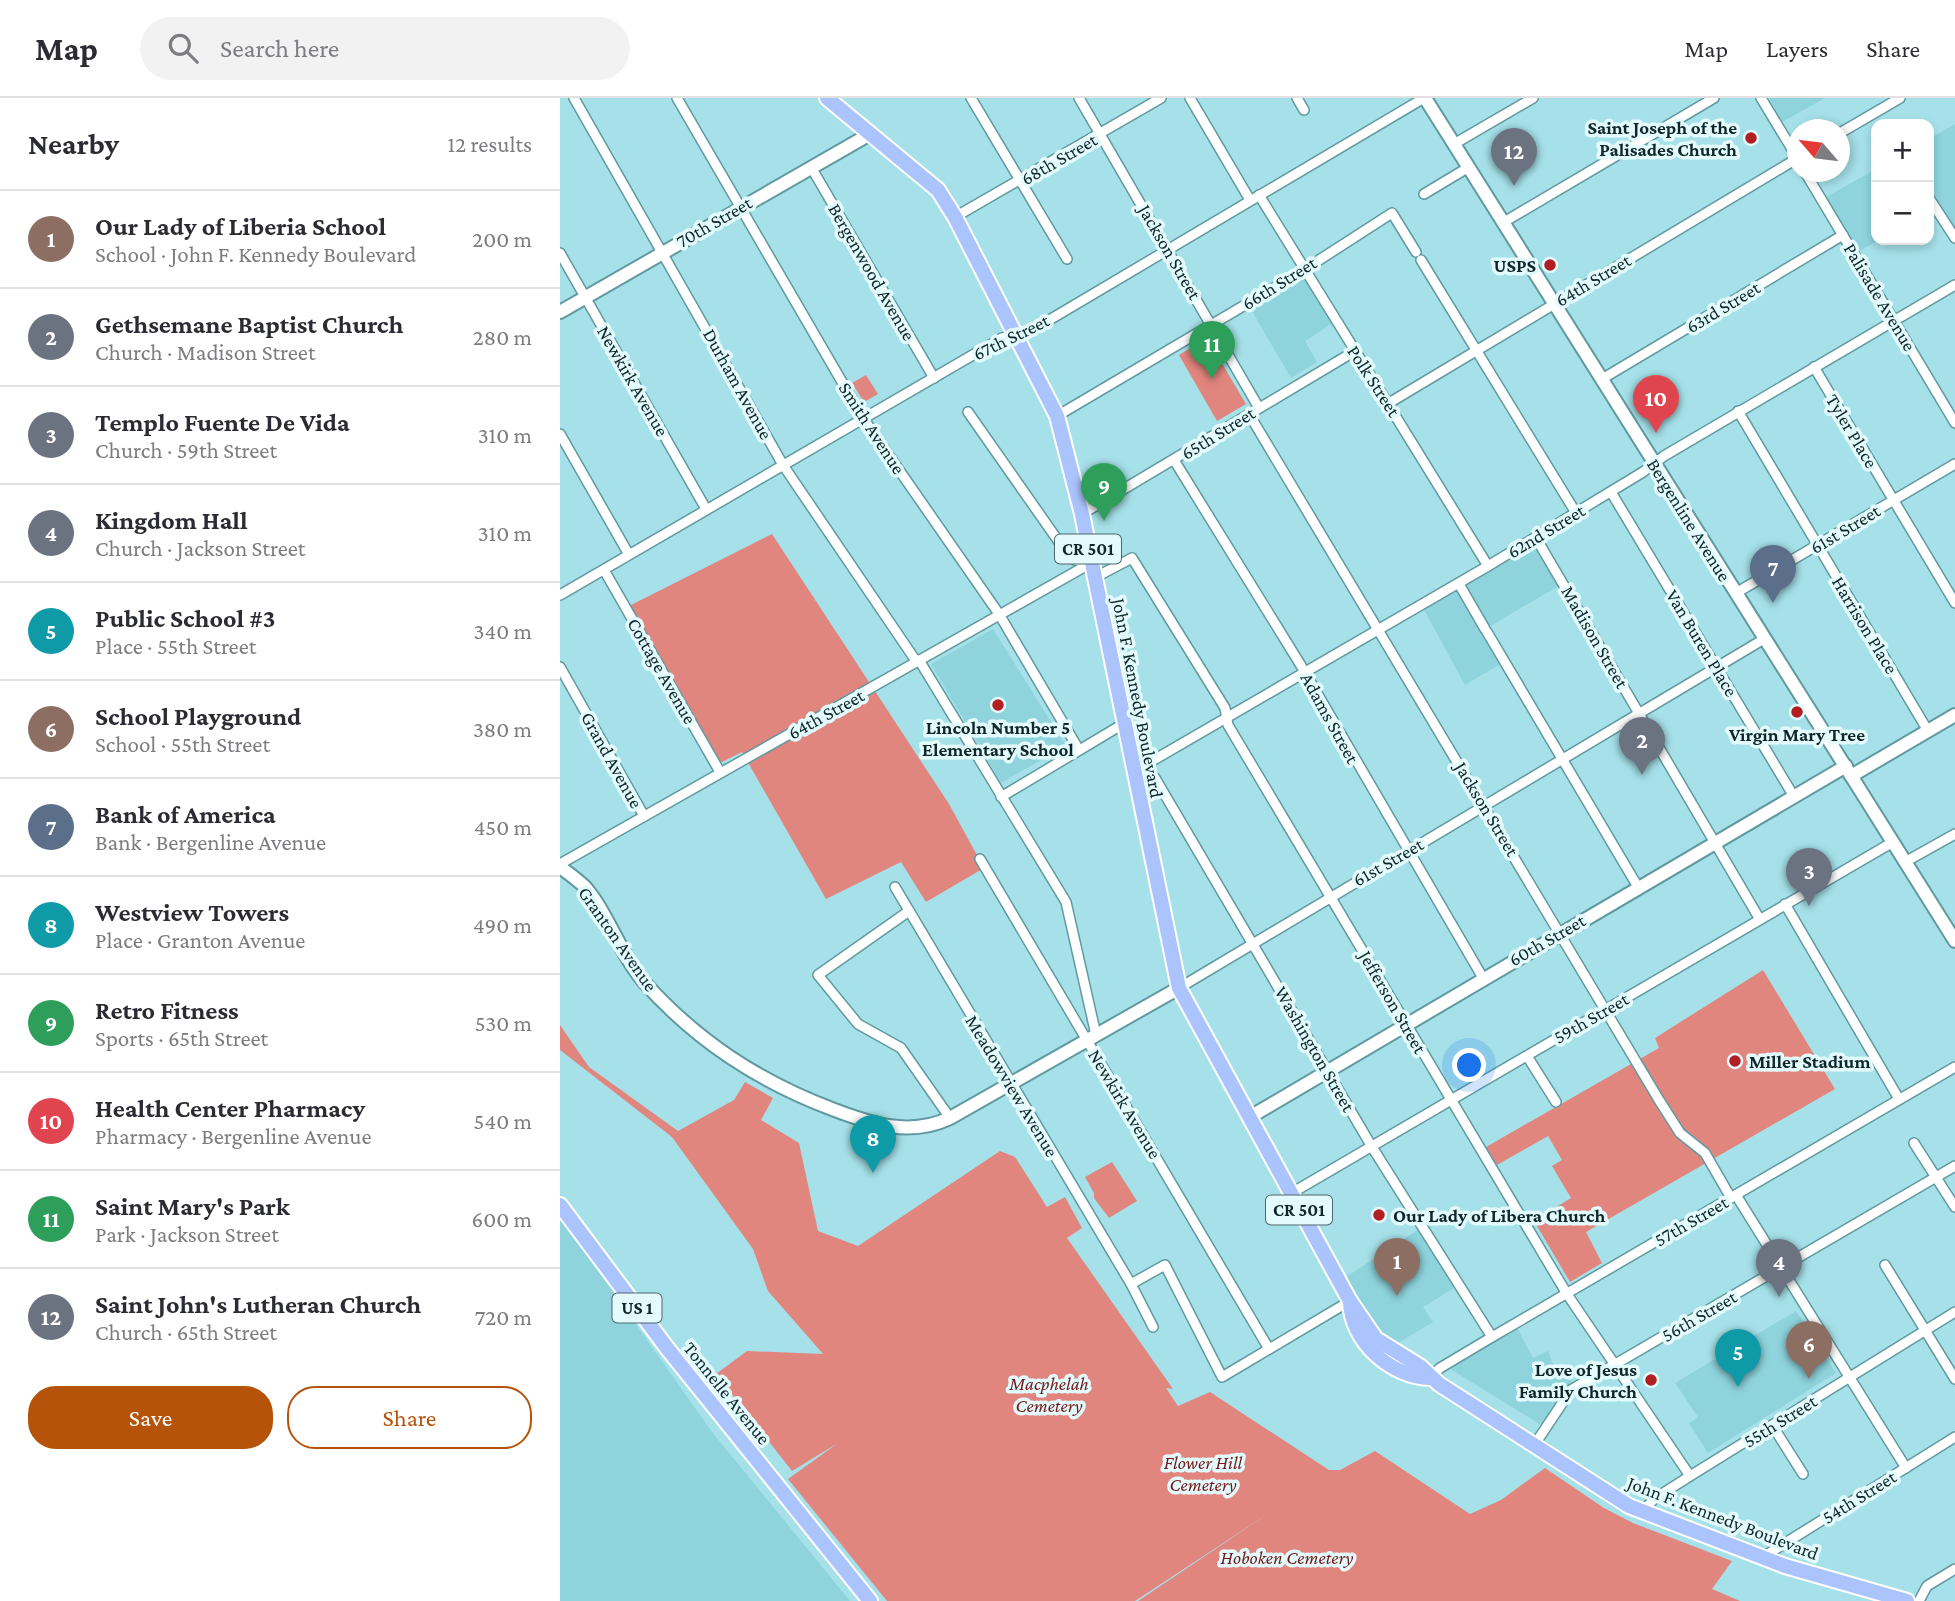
<!DOCTYPE html>
<html lang="en">
<head>
<meta charset="utf-8">
<style>
	body { margin:0; font-family:"Crimson Pro",serif; background:#f2f2f3; color:#2b2b33 }
	.controls { position:absolute; right:21px; top:21px; display:grid; overflow:hidden; border-radius:14px; box-shadow:0 4px 10px #0003 }
	.controls button { width:63px; height:63px; display:grid; place-items:center; padding:0; border:0; border-bottom:2px solid #e1e1e2; background:#fff; color:#2b2b33; font:35px sans-serif }
	.compass { position:absolute; left:1227px; top:21px; width:63px; height:63px; border-radius:50%; background:#fff; box-shadow:0 4px 10px #0003; rotate:298deg }
	.you { position:absolute; left:910px; top:968px; width:24px; height:24px; margin:-18px; border:5px solid #fff; border-radius:50%; background:#1a73e8; box-shadow:0 0 0 10px #1a73e833 }
	.badge { display:grid; place-items:center; width:46px; height:46px; border-radius:50%; background:#b45309; color:#fff; font-size:23px; font-weight:700 }
	.pin { position:absolute; translate:-50% -58px; filter:drop-shadow(0 2px 4px #0008) }
	.pin::after { content:''; position:absolute; top:37px; width:24px; height:21px; background:inherit; clip-path:polygon(0 0,100% 0,50% 100%) }
	.list { margin:0; padding:0; list-style:none }
	h2 { display:flex; justify-content:space-between; align-items:center; height:91px; margin:0; padding:0 28px; font-size:30px }
	h2 small { font-size:23px; font-weight:400; color:#7c7c81 }
	.list li { display:grid; grid-template-columns:46px 1fr auto; gap:21px; align-items:center; box-sizing:border-box; height:98px; padding:0 28px; border-top:2px solid #e1e1e2 }
	.list b { display:block; font-size:26px; white-space:nowrap }
	.list p { margin:0; font-size:23px; white-space:nowrap; color:#7c7c81 }
	.list em { font-size:23px; font-style:normal; color:#7c7c81 }
	.actions { display:flex; gap:14px; padding:21px 28px }
	.actions a { flex:1; padding:16px 0; border:2px solid #b45309; border-radius:28px; text-align:center; font-size:24px; color:#b45309 }
	.actions .main { background:#b45309; color:#fff }
	.icon { flex:none; width:38px; height:38px; fill:none; stroke:currentColor; stroke-width:2; stroke-linecap:round; stroke-linejoin:round }
	.map { position:relative; flex:none; width:1395px; height:1503px; overflow:hidden }
	header { display:flex; align-items:center; gap:42px; box-sizing:border-box; height:98px; padding:0 35px; background:#fff; border-bottom:2px solid #e1e1e2 }
	header strong { font-size:33px }
	nav { display:flex; gap:38px; margin-inline-start:auto; font-size:24px }
	.search { width:490px; height:63px; background:#f2f2f3; display:flex; align-items:center; gap:18px; box-sizing:border-box; padding:0 24px; border-radius:38px; color:#7c7c81; font-size:26px }
	main { display:flex }
	aside { flex:1; background:#fff }
	.map>svg:first-child { display:block }
	.built { fill:#8fd4dd }
	.green { fill:#e1867e }
	.lines { fill:none; stroke-linecap:round; stroke-linejoin:round }
	.minor-casing { stroke:#609aa1; stroke-width:12 }
	.tertiary-casing { stroke:#609aa1; stroke-width:16 }
	.primary-casing { stroke:#fff; stroke-width:18 }
	.minor { stroke:#fff; stroke-width:9 }
	.tertiary { stroke:#fff; stroke-width:12 }
	.primary { stroke:#acc4fd; stroke-width:14 }
	.poi-dot { fill:#b11f23; stroke:#e4fbfe; stroke-width:2.5 }
	.labels { text-anchor:middle; dominant-baseline:central; stroke-width:7; stroke-linejoin:round; paint-order:stroke }
	.shield { fill:#e4fbfe; stroke:#4f676a; stroke-width:2 }
	.shield-label { font-size:18px; font-weight:bold; fill:#0f272a }
	.poi-label { font-size:19px; font-weight:bold; fill:#0f272a; stroke:#e4fbfe; text-anchor:end }
	.street-label { font-size:19px; fill:#0f272a; stroke:#e4fbfe }
	.park-label { font-size:19px; font-style:italic; fill:#721918; stroke:#e4fbfe }
</style>
</head>
<body>
<header>
<strong>Map</strong>
<div class="search"><svg class="icon" aria-label="search" viewBox="0 0 24 24"><circle cx="10" cy="10" r="6"/><path d="M15 15l6 6"/></svg>Search here</div>
<nav><a>Map</a><a>Layers</a><a>Share</a></nav>
</header>
<main>
<aside>
<h2>Nearby<small>12 results</small></h2>
<ul class="list">
<li><span class="badge" style="background:#8d6e63">1</span><div><b>Our Lady of Liberia School</b><p>School · John F. Kennedy Boulevard</p></div><em>200 m</em></li>
<li><span class="badge" style="background:#6b7280">2</span><div><b>Gethsemane Baptist Church</b><p>Church · Madison Street</p></div><em>280 m</em></li>
<li><span class="badge" style="background:#6b7280">3</span><div><b>Templo Fuente De Vida</b><p>Church · 59th Street</p></div><em>310 m</em></li>
<li><span class="badge" style="background:#6b7280">4</span><div><b>Kingdom Hall</b><p>Church · Jackson Street</p></div><em>310 m</em></li>
<li><span class="badge" style="background:#0f9aa8">5</span><div><b>Public School #3</b><p>Place · 55th Street</p></div><em>340 m</em></li>
<li><span class="badge" style="background:#8d6e63">6</span><div><b>School Playground</b><p>School · 55th Street</p></div><em>380 m</em></li>
<li><span class="badge" style="background:#5c6f8a">7</span><div><b>Bank of America</b><p>Bank · Bergenline Avenue</p></div><em>450 m</em></li>
<li><span class="badge" style="background:#0f9aa8">8</span><div><b>Westview Towers</b><p>Place · Granton Avenue</p></div><em>490 m</em></li>
<li><span class="badge" style="background:#2e9e5b">9</span><div><b>Retro Fitness</b><p>Sports · 65th Street</p></div><em>530 m</em></li>
<li><span class="badge" style="background:#e0444e">10</span><div><b>Health Center Pharmacy</b><p>Pharmacy · Bergenline Avenue</p></div><em>540 m</em></li>
<li><span class="badge" style="background:#2e9e5b">11</span><div><b>Saint Mary's Park</b><p>Park · Jackson Street</p></div><em>600 m</em></li>
<li><span class="badge" style="background:#6b7280">12</span><div><b>Saint John's Lutheran Church</b><p>Church · 65th Street</p></div><em>720 m</em></li>
</ul>
<div class="actions"><a class="main">Save</a><a>Share</a></div>
</aside>
<div class="map">
<svg width="1395" height="1503" viewBox="0 0 1395 1503">
	<rect width="100%" height="100%" fill="#a6e1e9"/>
	<g class="built">
		<polygon points="1209,0 1265,0 1222,24"/>
		<polygon points="1395,26 1395,130 1391,133 1369,104 1369,41"/>
		<polygon points="1316,71 1316,142 1319,142 1296,155 1266,99"/>
		<polygon points="743,177 773,225 745,243 757,264 731,280 690,210"/>
		<polygon points="975,440 1002,486 927,530 900,486"/>
		<polygon points="899,487 944,564 905,587 862,508"/>
		<polygon points="433,531 506,648 441,685 371,566"/>
		<polygon points="0,1119 152,1334 290,1503 0,1503"/>
		<polygon points="862,1129 899,1187 863,1209 873,1224 833,1248 818,1237 783,1181"/>
		<polygon points="1236,1213 1276,1275 1148,1355 1129,1325 1138,1319 1115,1285"/>
		<polygon points="955,1226 973,1260 988,1253 994,1269 1015,1286 989,1332 884,1267"/>
	</g>
	<g class="green">
		<polygon points="647,240 686,306 657,323 619,257"/>
		<polygon points="306,277 318,296 304,304 292,285"/>
		<polygon points="212,436 389,706 424,770 366,804 341,764 266,801 182,654 162,664 158,662 69,508"/>
		<polygon points="1203,872 1275,991 1026,1134 1042,1165 1010,1184 974,1123 1011,1100 992,1068 1002,1062 988,1038 937,1067 926,1049 1099,950 1095,940"/>
		<polygon points="0,927 29,969 118,1033 174,1002 185,984 213,1000 201,1022 239,1045 258,1133 298,1148 440,1053 455,1059 487,1109 505,1099 522,1130 507,1140 613,1291 606,1290 618,1308 650,1294 769,1372 780,1372 815,1353 910,1416 941,1402 985,1370 1044,1410 1073,1425 1172,1463 1152,1491 1180,1503 578,1503 709,1415 575,1503 327,1503 228,1381 278,1345 232,1373 156,1276 187,1253 263,1256 208,1193 193,1151 112,1039 0,952"/>
		<polygon points="552,1064 577,1103 549,1120 534,1100 534,1095 525,1079"/>
	</g>
	<g class="lines">
		<g class="minor-casing">
			<g id="minor">
				<polyline points="14,0 223,367 356,563"/>
				<polyline points="117,0 303,320 439,516 519,652"/>
				<polyline points="411,0 507,161"/>
				<polyline points="519,0 699,310"/>
				<polyline points="630,0 690,102"/>
				<polyline points="737,0 744,12"/>
				<polyline points="1201,0 1238,61"/>
				<polyline points="1280,35 1340,0"/>
				<polyline points="894,46 973,0"/>
				<polyline points="251,69 374,280"/>
				<polyline points="1245,74 1395,325"/>
				<polyline points="864,96 909,69"/>
				<polyline points="699,97 928,468"/>
				<polyline points="1369,100 1395,140"/>
				<polyline points="395,119 601,0"/>
				<polyline points="944,124 1154,0"/>
				<polyline points="0,155 146,411"/>
				<polyline points="861,162 1016,415"/>
				<polyline points="1254,269 1395,505"/>
				<polyline points="1042,281 1283,137"/>
				<polyline points="829,305 1238,60"/>
				<polyline points="1178,313 1368,633"/>
				<polyline points="408,314 506,454 515,462 531,465"/>
				<polyline points="689,316 1099,1002 1120,1035 1145,1055 1171,1100"/>
				<polyline points="497,318 739,175 832,115 856,154"/>
				<polyline points="0,336 68,455"/>
				<polyline points="614,362 740,566 923,880"/>
				<polyline points="1051,394 1233,697"/>
				<polyline points="522,416 795,253"/>
				<polyline points="976,440 1199,820"/>
				<polyline points="44,472 160,674"/>
				<polyline points="534,480 572,460 665,610 668,627 1007,1196 1130,1378"/>
				<polyline points="899,486 925,531"/>
				<polyline points="1176,495 1395,366"/>
				<polyline points="0,497 442,240 469,234 864,0"/>
				<polyline points="927,534 1078,789"/>
				<polyline points="359,562 506,804 536,937"/>
				<polyline points="0,569 84,718"/>
				<polyline points="573,674 928,468 1083,374 1104,358 1395,187"/>
				<polyline points="575,674 595,680 812,1049 932,1239"/>
				<polyline points="441,699 563,626"/>
				<polyline points="420,761 709,1251"/>
				<polyline points="1345,764 1395,736"/>
				<polyline points="0,766 531,465"/>
				<polyline points="335,789 571,1186 593,1229"/>
				<polyline points="1225,806 1339,1001"/>
				<polyline points="349,813 258,877 298,926 341,950 390,1020"/>
				<polyline points="619,890 1204,541"/>
				<polyline points="967,958 996,1004"/>
				<polyline points="1354,1045 1395,1109"/>
				<polyline points="730,1096 1333,744"/>
				<polyline points="1176,1097 1346,1370"/>
				<polyline points="1325,1167 1395,1281"/>
				<polyline points="571,1186 605,1167 662,1279 790,1203"/>
				<polyline points="870,1280 880,1270 932,1239 1395,969"/>
				<polyline points="1212,1327 1243,1376"/>
				<polyline points="975,1346 1011,1292 1395,1068"/>
				<polyline points="1083,1413 1094,1401 1130,1378 1395,1214"/>
				<polyline points="1203,1459 1395,1339"/>
				<polyline points="1359,1503 1367,1488 1395,1471"/>
			</g>
		</g>
		<g class="tertiary-casing">
			<g id="tertiary">
				<polyline points="865,0 1395,843"/>
				<polyline points="0,214 310,36"/>
				<polyline points="1291,678 1395,617"/>
				<path d="M 0,769 C 8,775 18,782 25,789 C 49,817 60,856 84,884 C 137,943 198,983 272,1011 C 311,1026 350,1039 390,1020 L 619,890"/>
				<polyline points="690,1019 1286,668"/>
			</g>
		</g>
		<g class="primary-casing">
			<g id="primary">
				<polyline points="267,0 378,92 395,119 497,318 522,416 619,890 790,1203 816,1241 861,1269 879,1286 1069,1408 1225,1468 1347,1503"/>
				<polyline points="0,1107 107,1250 310,1503"/>
				<path d="M 790,1203 C 791,1244 831,1279 870,1280"/>
			</g>
		</g>
		<use href="#minor" class="minor"/>
		<use href="#tertiary" class="tertiary"/>
		<use href="#primary" class="primary"/>
	</g>
	<g class="poi-dot">
		<circle cx="1191" cy="40" r="7"/>
		<circle cx="990" cy="167" r="7"/>
		<circle cx="438" cy="607" r="7"/>
		<circle cx="1237" cy="614" r="7"/>
		<circle cx="1175" cy="963" r="7"/>
		<circle cx="819" cy="1117" r="7"/>
		<circle cx="1091" cy="1282" r="7"/>
	</g>
	<g class="labels">
		<g class="shield">
			<rect x="495" y="436.5" width="66" height="29" rx="5"/>
			<rect x="706" y="1097.5" width="66" height="29" rx="5"/>
			<rect x="52.5" y="1195.5" width="49" height="29" rx="5"/>
		</g>
		<g class="shield-label">
			<text x="528" y="451">CR 501</text>
			<text x="739" y="1112">CR 501</text>
			<text x="77" y="1210">US 1</text>
		</g>
		<g class="poi-label">
			<text x="1177" y="29">Saint Joseph of the<tspan x="1177" dy="22">Palisades Church</tspan></text>
			<text x="976" y="167">USPS</text>
			<text x="438" y="629" text-anchor="middle">Lincoln Number 5<tspan x="438" dy="22">Elementary School</tspan></text>
			<text x="1237" y="636" text-anchor="middle">Virgin Mary Tree</text>
			<text x="1189" y="963" text-anchor="start">Miller Stadium</text>
			<text x="833" y="1117" text-anchor="start">Our Lady of Libera Church</text>
			<text x="1077" y="1271">Love of Jesus<tspan x="1077" dy="22">Family Church</tspan></text>
		</g>
		<g class="street-label">
			<text transform="translate(499 61) rotate(-30)">68th Street</text>
			<text transform="translate(154 124) rotate(-30)">70th Street</text>
			<text transform="translate(610 154) rotate(60)">Jackson Street</text>
			<text transform="translate(312 174) rotate(60)">Bergenwood Avenue</text>
			<text transform="translate(1033 182) rotate(-31)">64th Street</text>
			<text transform="translate(719 185) rotate(-32)">66th Street</text>
			<text transform="translate(1320 199) rotate(59)">Palisade Avenue</text>
			<text transform="translate(1163 209) rotate(-31)">63rd Street</text>
			<text transform="translate(451 239) rotate(-26)">67th Street</text>
			<text transform="translate(73 283) rotate(60)">Newkirk Avenue</text>
			<text transform="translate(814 283) rotate(57)">Polk Street</text>
			<text transform="translate(178 286) rotate(61)">Durham Avenue</text>
			<text transform="translate(312 330) rotate(57)">Smith Avenue</text>
			<text transform="translate(1292 333) rotate(59)">Tyler Place</text>
			<text transform="translate(658 335) rotate(-32)">65th Street</text>
			<text transform="translate(1129 422) rotate(58)">Bergenline Avenue</text>
			<text transform="translate(1285 431) rotate(-31)">61st Street</text>
			<text transform="translate(986 433) rotate(-31)">62nd Street</text>
			<text transform="translate(1305 527) rotate(59)">Harrison Place</text>
			<text transform="translate(1035 539) rotate(60)">Madison Street</text>
			<text transform="translate(1142 545) rotate(59)">Van Buren Place</text>
			<text transform="translate(102 573) rotate(60)">Cottage Avenue</text>
			<text transform="translate(578 600) rotate(79)">John F. Kennedy Boulevard</text>
			<text transform="translate(266 616) rotate(-29)">64th Street</text>
			<text transform="translate(770 620) rotate(61)">Adams Street</text>
			<text transform="translate(52 662) rotate(61)">Grand Avenue</text>
			<text transform="translate(927 711) rotate(59)">Jackson Street</text>
			<text transform="translate(828 764) rotate(-30)">61st Street</text>
			<text transform="translate(58 841) rotate(55)">Granton Avenue</text>
			<text transform="translate(987 842) rotate(-30)">60th Street</text>
			<text transform="translate(833 904) rotate(60)">Jefferson Street</text>
			<text transform="translate(1031 920) rotate(-30)">59th Street</text>
			<text transform="translate(755 951) rotate(60)">Washington Street</text>
			<text transform="translate(452 988) rotate(59)">Meadowview Avenue</text>
			<text transform="translate(565 1006) rotate(59)">Newkirk Avenue</text>
			<text transform="translate(1131 1123) rotate(-30)">57th Street</text>
			<text transform="translate(1139 1218) rotate(-30)">56th Street</text>
			<text transform="translate(167 1295) rotate(51)">Tonnelle Avenue</text>
			<text transform="translate(1220 1323) rotate(-32)">55th Street</text>
			<text transform="translate(1299 1399) rotate(-32)">54th Street</text>
			<text transform="translate(1163 1420) rotate(21)">John F. Kennedy Boulevard</text>
		</g>
		<g class="park-label">
			<text x="489" y="1285">Macphelah<tspan x="489" dy="22">Cemetery</tspan></text>
			<text x="643" y="1364">Flower Hill<tspan x="643" dy="22">Cemetery</tspan></text>
			<text x="727" y="1459">Hoboken Cemetery</text>
		</g>
	</g>
</svg>
<div class="controls">
<button>+</button>
<button>−</button>
</div>
<svg class="compass" viewBox="-18 -18 36 36"><path d="M0-13l5 13h-10z" fill="#e53935"/><path d="M0 13l5-13h-10z" fill="#7c7c81"/></svg>
<div class="you"></div>
<div class="pin badge" style="left:837px;top:1198px;background:#8d6e63">1</div>
<div class="pin badge" style="left:1082px;top:677px;background:#6b7280">2</div>
<div class="pin badge" style="left:1249px;top:808px;background:#6b7280">3</div>
<div class="pin badge" style="left:1219px;top:1199px;background:#6b7280">4</div>
<div class="pin badge" style="left:1178px;top:1289px;background:#0f9aa8">5</div>
<div class="pin badge" style="left:1249px;top:1281px;background:#8d6e63">6</div>
<div class="pin badge" style="left:1213px;top:505px;background:#5c6f8a">7</div>
<div class="pin badge" style="left:313px;top:1075px;background:#0f9aa8">8</div>
<div class="pin badge" style="left:544px;top:423px;background:#2e9e5b">9</div>
<div class="pin badge" style="left:1096px;top:335px;background:#e0444e">10</div>
<div class="pin badge" style="left:652px;top:281px;background:#2e9e5b">11</div>
<div class="pin badge" style="left:954px;top:88px;background:#6b7280">12</div>
</div>
</main>
</body>
</html>
